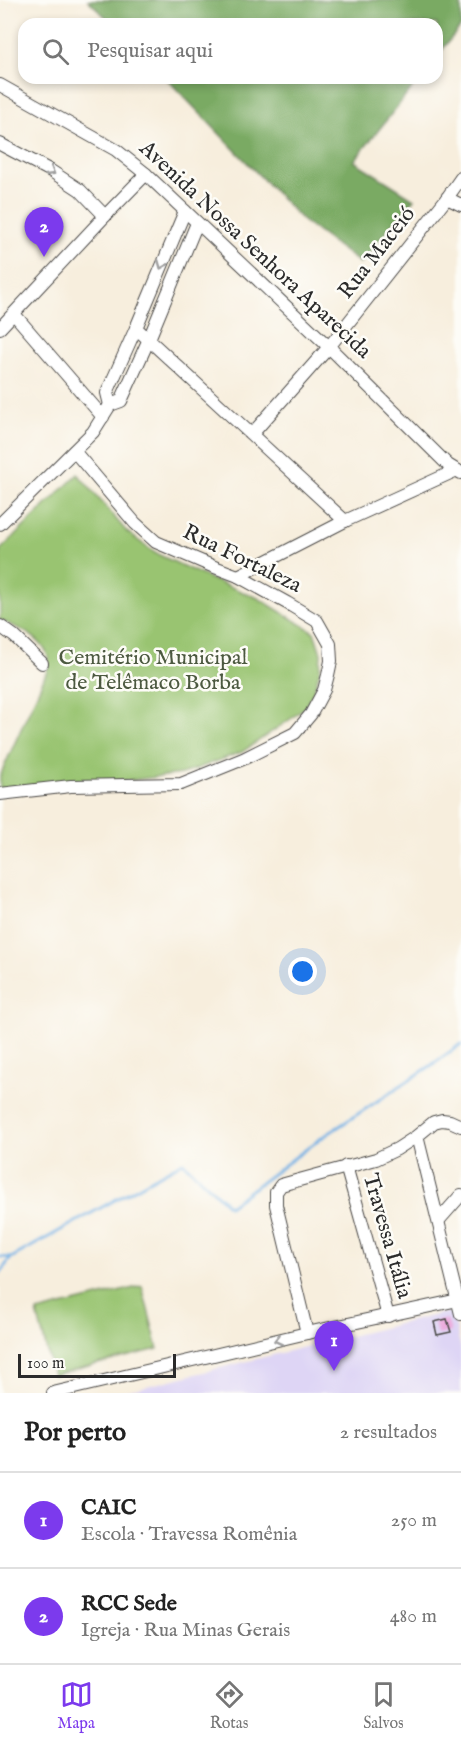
<!DOCTYPE html>
<html lang="pt">
<head>
<meta charset="utf-8">
<style>
	body { margin:0; font-family:"IM FELL English",serif; background:#f6f6f6; color:#222 }
	.scale { position:absolute; left:18px; bottom:15px; width:158px; box-sizing:border-box; padding-left:6px; border:3px solid #2b2b2b; border-top:0; font-size:16px; line-height:21px; white-space:nowrap; color:#2b2b2b; -webkit-text-stroke:4px #fdfcf7; paint-order:stroke }
	.you { position:absolute; left:303px; top:972px; width:21px; height:21px; margin:-15px; border:4px solid #fff; border-radius:50%; background:#1a73e8; box-shadow:0 0 0 9px #1a73e833 }
	.badge { display:grid; place-items:center; width:39px; height:39px; border-radius:50%; background:#7c3aed; color:#fff; font-size:20px; font-weight:700 }
	.pin { position:absolute; translate:-50% -50px; filter:drop-shadow(0 2px 3px #0008) }
	.pin::after { content:''; position:absolute; top:32px; width:21px; height:18px; background:inherit; clip-path:polygon(0 0,100% 0,50% 100%) }
	.list { margin:0; padding:0; list-style:none }
	h2 { display:flex; justify-content:space-between; align-items:center; height:78px; margin:0; padding:0 24px; font-size:26px }
	h2 small { font-size:20px; font-weight:400; color:#767676 }
	.list li { display:grid; grid-template-columns:39px 1fr auto; gap:18px; align-items:center; box-sizing:border-box; height:96px; padding:0 24px; border-top:2px solid #e0e0e0 }
	.list b { display:block; font-size:22px; white-space:nowrap }
	.list p { margin:0; font-size:20px; white-space:nowrap; color:#767676 }
	.list em { font-size:20px; font-style:normal; color:#767676 }
	.icon { flex:none; width:33px; height:33px; fill:none; stroke:currentColor; stroke-width:2; stroke-linecap:round; stroke-linejoin:round }
	.map { position:relative; flex:none; width:461px; height:1393px; overflow:hidden }
	.search { position:absolute; background:#fff; box-shadow:0 3px 9px #0003; left:18px; right:18px; top:18px; height:66px; display:flex; align-items:center; gap:15px; box-sizing:border-box; padding:0 21px; border-radius:18px; color:#767676; font-size:22px }
	.sheet { height:270px; background:#fff }
	nav { display:flex; justify-content:space-around; align-items:center; box-sizing:border-box; height:84px; border-top:2px solid #e0e0e0; background:#fff; font-size:16px; color:#767676 }
	nav a { display:grid; justify-items:center; gap:3px }
	nav .on { color:#7c3aed }
	.map>svg:first-child { display:block }
	.built { fill:#ded5f5 }
	.green { fill:#99c471; stroke:#62784e; stroke-width:1.5 }
	.forest { fill:#7aaa63; stroke:#526a47; stroke-width:1.5 }
	.lines { fill:none; stroke-linecap:round; stroke-linejoin:round }
	.stream { stroke:#72b0e4; stroke-width:3 }
	.building { fill:#ebacdd }
	.minor-casing { stroke:#4a4846; stroke-width:14 }
	.minor { stroke:#fff; stroke-width:12 }
	.oneway { stroke:#a0a0a0 }
	.labels { text-anchor:middle; dominant-baseline:central; stroke-width:5; stroke-linejoin:round; paint-order:stroke }
	.street-label { font-size:22px; fill:#2b2b2b; stroke:#fdfcf7 }
	.park-label { font-size:22px; fill:#4c5940; stroke:#fdfcf7 }
</style>
</head>
<body>
<div class="map">
<svg width="461" height="1393" viewBox="0 0 461 1393">
	<rect width="100%" height="100%" fill="#fdfcf7"/>
	<filter id="ink" filterUnits="userSpaceOnUse"><feTurbulence type="fractalNoise" baseFrequency=".0167" numOctaves="2"/><feDisplacementMap in="SourceGraphic" scale="12" xChannelSelector="R" yChannelSelector="G"/><feConvolveMatrix kernelMatrix="1 2 1 2 8 2 1 2 1" color-interpolation-filters="sRGB"/></filter>
	<filter id="wash" filterUnits="userSpaceOnUse"><feTurbulence type="fractalNoise" baseFrequency=".008" numOctaves="4" result="noise"/><feDisplacementMap in="SourceGraphic" scale="24" xChannelSelector="R" yChannelSelector="G"/><feGaussianBlur stdDeviation="1.35" result="paint"/><feColorMatrix in="noise" values="0 0 0 0 0 0 0 0 0 0 0 0 0 0 0 0 0 1.4 0 .05"/><feComposite in="paint" operator="in"/></filter>
	<g filter="url(#wash)">
		<rect width="100%" height="100%" fill="#f7eedd"/>
		<polygon class="built" points="452,1311 461,1349 461,1393 118,1393"/>
		<g class="green">
			<path d="M 78,474 L 127,532 L 155,553 L 213,580 L 258,598 L 314,632 L 321,653 L 320,670 L 313,693 L 305,707 L 292,718 L 242,752 L 182,774 L 125,781 L 0,791 L 0,776 L 47,671 C 47,667 49,660 48,657 C 42,636 17,628 0,620 L 0,550 Z"/>
			<polygon points="142,1286 158,1349 53,1375 37,1312"/>
		</g>
		<g class="forest">
			<polygon points="88,0 461,0 461,26 437,56 437,24 113,24"/>
			<polygon points="166,78 420,78 354,161 414,199 360,263 303,221"/>
		</g>
		<g class="lines">
			<g class="stream">
				<polyline points="0,1257 11,1258 183,1162 229,1206 320,1139 429,1067 461,1044"/>
				<polyline points="0,1273 11,1258"/>
			</g>
		</g>
		<g id="blocks">
			<polygon class="building" points="447,1319 451,1332 437,1335 434,1322"/>
		</g>
	</g>
	<g filter="url(#ink)">
		<use href="#blocks" fill-opacity="0" stroke="#4a4846" stroke-width="1.5"/>
		<g class="lines">
			<g class="minor-casing">
				<g id="minor">
					<polyline points="0,85 116,150 146,174 329,347 448,465 461,473"/>
					<polyline points="0,144 51,171 80,190 105,216"/>
					<polyline points="447,198 461,205"/>
					<polyline points="14,314 103,417"/>
					<polyline points="0,328 105,216 146,174"/>
					<polyline points="136,328 345,521"/>
					<polyline points="110,405 107,393 136,328 185,211"/>
					<polyline points="252,434 329,347 447,198 461,178"/>
					<polyline points="0,524 93,432 110,405 121,401 149,339 197,223"/>
					<polyline points="238,576 345,521 457,470"/>
					<polyline points="0,626 14,636 42,663"/>
					<polyline points="0,794 71,786 181,784 243,759 295,733 311,714 324,690 328,675 331,661 330,644 317,621 287,603 238,576 212,566 156,542 135,523 74,451"/>
					<polyline points="417,1136 461,1314"/>
					<polyline points="346,1166 388,1316"/>
					<polyline points="439,1220 461,1195"/>
					<polyline points="307,1333 276,1205 276,1192 281,1185 376,1159 397,1149 417,1136 434,1122 442,1120 450,1121 461,1126"/>
					<polyline points="53,1393 307,1333 458,1300 461,1298"/>
				</g>
			</g>
			<use href="#minor" class="minor"/>
		</g>
		<defs><path id="oneway-chevron" d="M-2-3.5L2.5 0L-2 3.5" fill="none" stroke-width="1.6" stroke-linecap="round" stroke-linejoin="round" transform="scale(1.5)"/></defs>
		<g class="oneway">
			<use href="#oneway-chevron" transform="translate(51 172) rotate(31)"/>
			<use href="#oneway-chevron" transform="translate(162 265) rotate(112)"/>
			<use href="#oneway-chevron" transform="translate(278 1340) rotate(167)"/>
		</g>
	</g>
	<g class="labels">
		<g class="street-label">
			<text transform="translate(255 250) rotate(43)">Avenida Nossa Senhora Aparecida</text>
			<text transform="translate(377 253) rotate(-52)">Rua Maceió</text>
			<text transform="translate(242 559) rotate(26)">Rua Fortaleza</text>
			<text transform="translate(387 1236) rotate(74)">Travessa Itália</text>
		</g>
		<g class="park-label">
			<text x="153" y="658">Cemitério Municipal<tspan x="153" dy="25">de Telêmaco Borba</tspan></text>
		</g>
	</g>
</svg>
<div class="scale">100 m</div>
<div class="you"></div>
<div class="pin badge" style="left:334px;top:1371px">1</div>
<div class="pin badge" style="left:44px;top:257px">2</div>
<div class="search"><svg class="icon" aria-label="search" viewBox="0 0 24 24"><circle cx="10" cy="10" r="6"/><path d="M15 15l6 6"/></svg>Pesquisar aqui</div>
</div>
<section class="sheet">
<h2>Por perto<small>2 resultados</small></h2>
<ul class="list">
<li><span class="badge">1</span><div><b>CAIC</b><p>Escola · Travessa Romênia</p></div><em>250 m</em></li>
<li><span class="badge">2</span><div><b>RCC Sede</b><p>Igreja · Rua Minas Gerais</p></div><em>480 m</em></li>
</ul>
</section>
<nav>
<a class="on"><svg class="icon" aria-label="map" viewBox="0 0 24 24"><path d="M3 6l6-2 6 2 6-2v14l-6 2-6-2-6 2zM9 4v14M15 6v14"/></svg>Mapa</a>
<a><svg class="icon" aria-label="directions" viewBox="0 0 24 24"><path d="M12 3l9 9-9 9-9-9zM9 14v-3h6M13 9l2 2-2 2"/></svg>Rotas</a>
<a><svg class="icon" aria-label="saved" viewBox="0 0 24 24"><path d="M7 4h10v16l-5-4-5 4z"/></svg>Salvos</a>
</nav>
</body>
</html>
